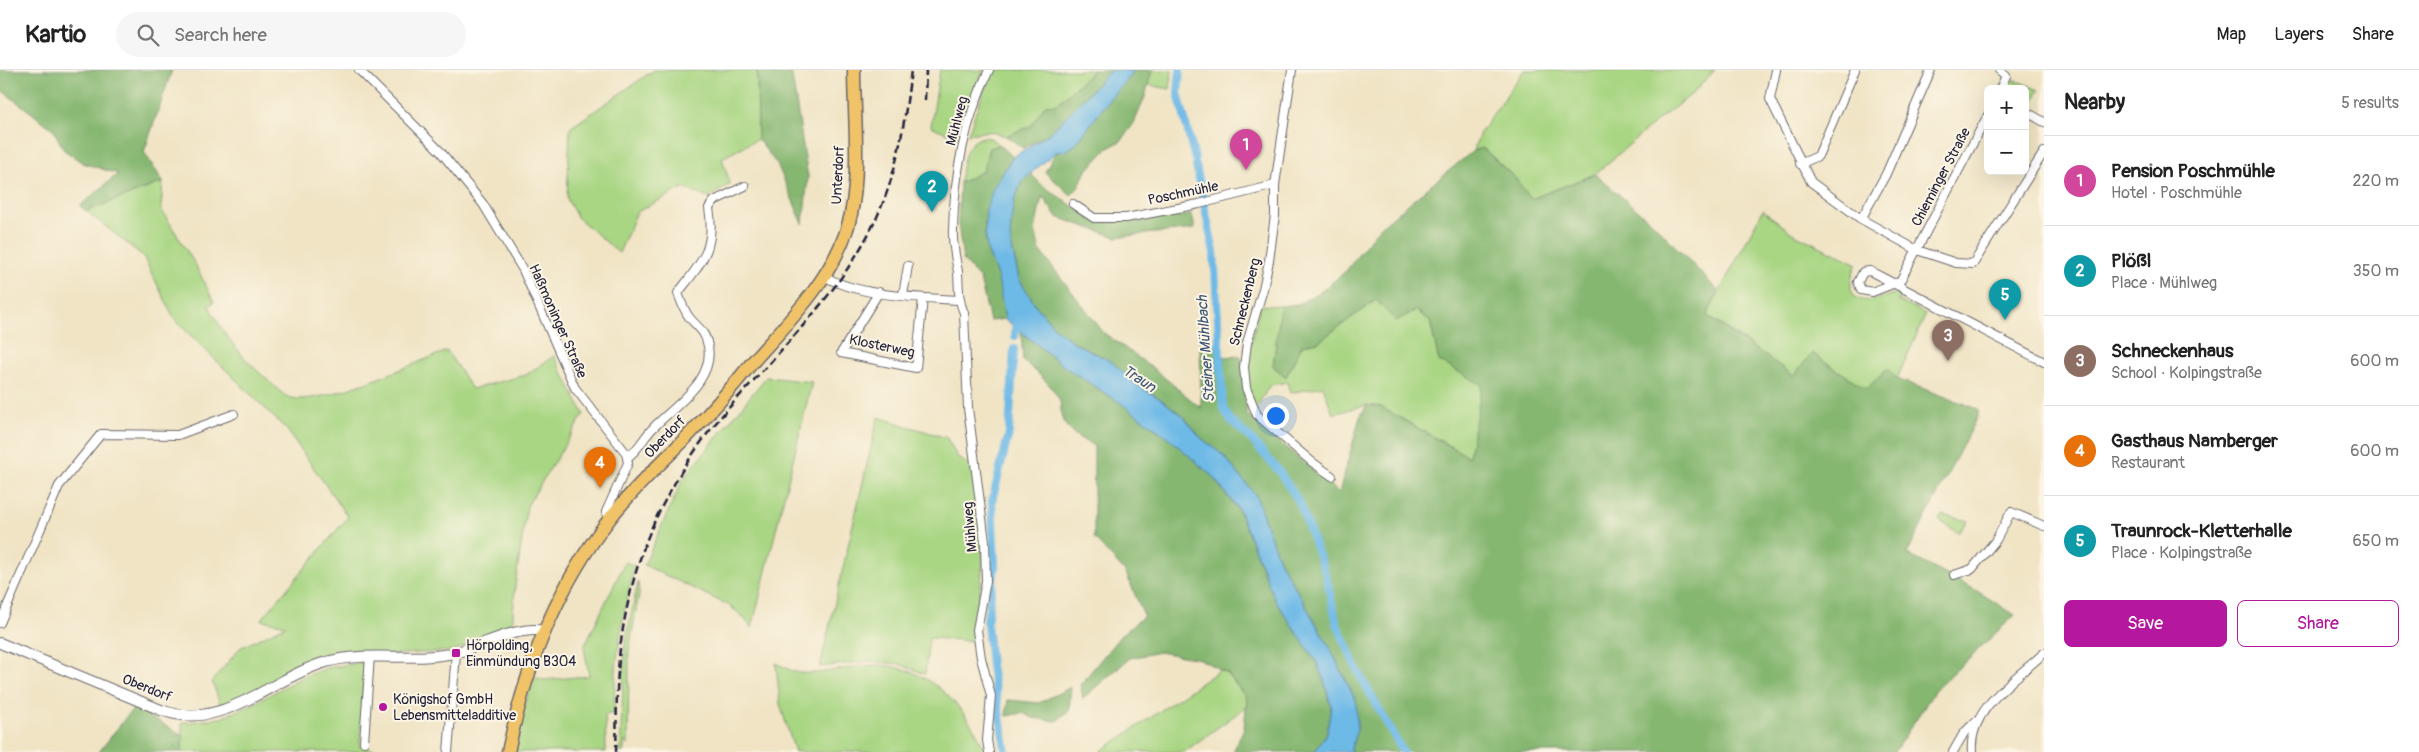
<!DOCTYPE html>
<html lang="en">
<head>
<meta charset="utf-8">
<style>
	body { margin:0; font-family:Pangolin,sans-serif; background:#f6f6f6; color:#222 }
	.controls { position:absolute; right:15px; top:15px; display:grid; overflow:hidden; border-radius:8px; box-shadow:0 5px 20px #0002 }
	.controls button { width:45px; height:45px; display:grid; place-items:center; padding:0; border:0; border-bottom:1px solid #e0e0e0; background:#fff; color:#222; font:25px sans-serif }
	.you { position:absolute; left:1275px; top:345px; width:18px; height:18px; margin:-12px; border:4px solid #fff; border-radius:50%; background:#1a73e8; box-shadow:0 0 0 8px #1a73e833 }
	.badge { display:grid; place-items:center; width:32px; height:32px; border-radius:50%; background:#b5179e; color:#fff; font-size:16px; font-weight:700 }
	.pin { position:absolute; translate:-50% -41px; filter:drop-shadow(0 1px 2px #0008) }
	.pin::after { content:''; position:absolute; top:26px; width:18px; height:15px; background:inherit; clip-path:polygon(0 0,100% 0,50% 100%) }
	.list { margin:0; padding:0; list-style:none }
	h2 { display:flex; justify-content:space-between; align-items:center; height:65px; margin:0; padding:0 20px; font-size:21px }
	h2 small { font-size:16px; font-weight:400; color:#767676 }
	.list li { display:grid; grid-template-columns:32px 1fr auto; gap:15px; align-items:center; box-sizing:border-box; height:90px; padding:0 20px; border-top:1px solid #e0e0e0 }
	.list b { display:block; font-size:19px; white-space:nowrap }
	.list p { margin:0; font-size:16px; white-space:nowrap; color:#767676 }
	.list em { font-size:16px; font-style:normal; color:#767676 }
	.actions { display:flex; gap:10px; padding:15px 20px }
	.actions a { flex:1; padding:11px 0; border:1px solid #b5179e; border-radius:8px; text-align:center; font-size:18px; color:#b5179e }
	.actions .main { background:#b5179e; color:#fff }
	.icon { flex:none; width:28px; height:28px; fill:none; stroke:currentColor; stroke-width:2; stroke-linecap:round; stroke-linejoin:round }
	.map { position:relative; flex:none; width:2044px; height:682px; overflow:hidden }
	header { display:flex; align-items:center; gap:30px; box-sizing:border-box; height:70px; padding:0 25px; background:#fff; border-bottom:1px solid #e0e0e0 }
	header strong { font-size:24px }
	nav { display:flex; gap:28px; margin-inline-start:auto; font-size:18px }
	.search { width:350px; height:45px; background:#f6f6f6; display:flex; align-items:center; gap:12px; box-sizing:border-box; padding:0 18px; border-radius:28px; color:#767676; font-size:19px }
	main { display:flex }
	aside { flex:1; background:#fff }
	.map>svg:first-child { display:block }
	.green { fill:#a9d683; stroke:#667c5f }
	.forest { fill:#86b771; stroke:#546c56 }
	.water { fill:#6ebae7; stroke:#486e91 }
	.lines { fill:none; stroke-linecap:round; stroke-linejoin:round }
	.canal { stroke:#6ebae7; stroke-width:8 }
	.minor-casing { stroke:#6a666b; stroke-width:10 }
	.tertiary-casing { stroke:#6a666b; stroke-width:12 }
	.primary-casing { stroke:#6a666b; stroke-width:15 }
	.minor { stroke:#fff; stroke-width:8 }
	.tertiary { stroke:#fff; stroke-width:10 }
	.primary { stroke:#f0c369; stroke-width:12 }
	.rail { stroke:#22223b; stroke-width:2.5; stroke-dasharray:8 4; stroke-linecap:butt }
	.poi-dot { fill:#b5179e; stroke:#fcf5e5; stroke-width:2 }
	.labels { text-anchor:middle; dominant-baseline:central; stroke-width:4; stroke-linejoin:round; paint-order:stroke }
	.street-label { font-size:14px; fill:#22223b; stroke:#fcf5e5 }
	.poi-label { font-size:14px; fill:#22223b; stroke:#fcf5e5; text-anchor:start }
	.water-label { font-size:15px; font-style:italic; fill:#3d5777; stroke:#fcf5e5 }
</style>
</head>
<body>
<header>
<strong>Kartio</strong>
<div class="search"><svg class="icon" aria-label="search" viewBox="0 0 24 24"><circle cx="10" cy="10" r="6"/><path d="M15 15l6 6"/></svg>Search here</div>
<nav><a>Map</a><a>Layers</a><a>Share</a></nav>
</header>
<main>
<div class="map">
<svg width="2044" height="682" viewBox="0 0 2044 682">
	<rect width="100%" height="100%" fill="#fcf5e5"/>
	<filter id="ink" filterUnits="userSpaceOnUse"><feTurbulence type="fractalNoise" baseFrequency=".02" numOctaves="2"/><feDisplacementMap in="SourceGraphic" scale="10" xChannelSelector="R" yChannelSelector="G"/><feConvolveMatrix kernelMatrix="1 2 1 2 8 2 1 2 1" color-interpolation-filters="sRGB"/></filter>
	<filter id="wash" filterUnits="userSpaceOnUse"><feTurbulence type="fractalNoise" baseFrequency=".0096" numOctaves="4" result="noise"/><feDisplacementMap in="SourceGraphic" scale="20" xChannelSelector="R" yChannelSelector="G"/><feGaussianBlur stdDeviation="1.12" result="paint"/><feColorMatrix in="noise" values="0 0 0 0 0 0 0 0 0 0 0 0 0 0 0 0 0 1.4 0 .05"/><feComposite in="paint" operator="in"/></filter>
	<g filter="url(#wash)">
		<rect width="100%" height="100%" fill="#f0e4c5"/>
		<g class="green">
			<polygon points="654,0 757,0 758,69 722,88 730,114 708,128 683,118 637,142 619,183 577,147 567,129 570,58"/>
			<polygon points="940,0 984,0 966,36 958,68 931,56"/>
			<polygon points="991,0 1094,0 1057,34 1045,35 1031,56 1006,66 989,61 968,64"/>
			<polygon points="1150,0 1172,0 1170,19 1148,15"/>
			<polygon points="1524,0 1715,0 1692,24 1658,50 1595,104 1531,129 1515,108 1483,78 1473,81 1480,63"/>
			<polygon points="2006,6 2039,20 2028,42 2025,41 2025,19 2000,19"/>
			<path d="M 983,67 L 990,68 L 1000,75 L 989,78 L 983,101 L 960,113 C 963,94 962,74 983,67 Z"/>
			<path d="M 163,112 L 161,139 L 195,194 L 214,232 L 209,236 C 226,269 242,288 270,312 C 275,317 282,324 288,327 C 316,339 416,292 447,281 L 472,319 L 526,305 L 554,286 L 584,344 L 527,436 L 515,516 L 512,561 L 452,581 L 321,589 C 286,601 255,623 221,637 L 212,611 L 240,578 L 287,555 L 261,550 L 348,447 L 287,360 L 175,250 L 143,186 L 86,141 Z"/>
			<path d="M 1763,140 L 1792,163 L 1857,194 C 1848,211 1846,234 1873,230 C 1883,228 1891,223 1901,224 L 1898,231 L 1926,244 L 1897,309 L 1888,299 L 1866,319 L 1812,283 L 1794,306 L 1707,245 Z"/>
			<polygon points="1376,230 1396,250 1416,240 1430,251 1439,291 1483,314 1469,387 1381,337 1367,335 1333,344 1323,316 1290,323 1287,312 1270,315 1255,340 1247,318 1245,298 1260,235 1281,236 1273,296 1286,307 1302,275 1318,272"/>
			<polygon points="766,307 812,312 752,558 739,543 728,535 644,495 683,409"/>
			<path d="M 878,347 L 947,368 L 958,388 L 973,397 C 977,426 983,457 983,486 C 982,515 975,543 976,571 L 929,568 L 925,604 L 899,594 L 870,591 L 820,597 Z"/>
			<polygon points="1942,445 1968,451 1958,463 1939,450"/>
			<path d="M 625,492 L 635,496 C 622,547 614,591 614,643 L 605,645 L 606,682 L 514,682 L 532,606 L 544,610 L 589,606 L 584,577 Z"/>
			<polygon points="638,512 639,524 629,580 628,675 624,671 624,682 620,682 625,574"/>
			<polygon points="364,592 360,676 383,682 182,682 182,653 220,648 251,635 300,608 326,598"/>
			<path d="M 776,593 C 783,596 792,602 801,603 C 826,605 851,595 876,595 C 930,596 966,637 986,682 L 795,682 L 780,634 Z"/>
			<polygon points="1220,600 1228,604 1247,629 1246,637 1184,682 1100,682"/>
		</g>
		<g class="forest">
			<polygon points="0,0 172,0 144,82 163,112 86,141 80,136 118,104 83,93 64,80 53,59 0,19"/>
			<polygon points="757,0 791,0 808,107 803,154 778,96 758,69"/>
			<polygon points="1094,0 1111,0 1050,63 1023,78 1006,66 1031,56 1045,35 1057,34"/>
			<polygon points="1133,0 1152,0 1145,27 1134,53 1121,71 1108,78 1086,101 1077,119 1071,125 1045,102 1056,82 1065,81 1075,75 1111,27 1131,6"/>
			<path d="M 1000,75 L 1013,87 C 993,114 978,147 988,181 C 990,190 995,198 998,207 C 1002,220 1003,235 1005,249 L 990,251 L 980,209 L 963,190 L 958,153 L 960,113 L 983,101 L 989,78 Z"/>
			<polygon points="1482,78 1515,108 1531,129 1595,104 1656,156 1718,221 1707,246 1794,306 1812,283 1866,319 1888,299 1897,309 1978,339 1978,345 1907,484 1977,521 2015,545 1936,619 1894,682 1350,682 1357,659 1356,631 1329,576 1279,490 1256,426 1224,386 1201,368 1183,346 1159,328 1137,315 1112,292 1075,273 1055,258 1036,236 1019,209 1010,169 1011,151 1014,131 1022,111 1030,103 1043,116 1092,149 1139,150 1192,145 1195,159 1116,167 1057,147 1042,126 1035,160 1040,181 1104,263 1154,299 1201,338 1200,258 1223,287 1241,286 1247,344 1339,423 1360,347 1367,335 1381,337 1469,387 1482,315 1439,291 1430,251 1416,240 1396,251 1376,230 1318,272 1302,275 1286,307 1273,296 1281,236 1298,234 1322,221 1346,201 1379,158 1473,81"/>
			<path d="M 1021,261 L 1066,298 L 1119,332 L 1170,369 L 1212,406 L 1239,441 L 1275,530 L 1316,591 L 1324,611 L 1331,636 L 1327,663 L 1314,682 L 1233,682 L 1244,658 L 1247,629 L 1228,604 L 1200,589 L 1159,582 L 1130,588 L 1083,628 L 1080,615 L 1121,565 L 1144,546 L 1126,503 L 1094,468 L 1094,376 C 1081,369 1067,362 1062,348 C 1060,343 1062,337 1060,332 C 1054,316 1036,301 1023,291 Z"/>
			<polygon points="1071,617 1069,641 1056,651 1033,648 1023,643 1006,646 1008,630 1039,633"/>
			<polygon points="134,637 183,666 182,682 99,682"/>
		</g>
		<polygon class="water" points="1111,0 1133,0 1131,6 1111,27 1075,75 1065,81 1056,82 1022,111 1014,131 1011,151 1010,169 1019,209 1036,236 1055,258 1075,273 1112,292 1137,315 1159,328 1183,346 1201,368 1224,386 1256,426 1279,490 1329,576 1356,631 1357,659 1350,682 1314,682 1327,663 1331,636 1324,611 1316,591 1275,530 1239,440 1212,406 1170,369 1119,332 1066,298 1005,249 998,208 987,180 985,160 986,140 993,118 1013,87 1050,63"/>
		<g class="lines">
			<g class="canal">
				<polyline points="1180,0 1178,23 1195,89"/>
				<polyline points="1196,96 1214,182 1223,338 1231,351 1249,367 1279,401 1299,432 1325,502 1337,554 1357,600 1403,682"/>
				<polyline points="1015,266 1016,246"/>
				<polyline points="1006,682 991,596 987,552 995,495 992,431 1009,363 1014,279"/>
			</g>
		</g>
	</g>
	<g filter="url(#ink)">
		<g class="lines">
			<g class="minor-casing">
				<g id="minor">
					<polyline points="359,0 440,81 483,134 523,200 575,318 626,383 628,393 606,442 611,448"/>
					<path d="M 989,0 C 965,50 954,105 953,160 C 952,174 956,189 958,202 C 959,217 958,230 964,243 L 968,338 L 985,472 L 986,511 L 977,560 L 981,588 L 991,626 L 987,670 L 989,682"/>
					<polyline points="1292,0 1275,115 1275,145 1269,191 1263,219 1247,273 1244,297 1246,318 1257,345 1312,392 1332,406"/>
					<polyline points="1776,0 1770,29 1811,112 1861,149 1917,180 1956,193 1973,194 2044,82"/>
					<polyline points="1999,0 2006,6 2000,19"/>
					<polyline points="2025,41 2044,52"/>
					<polyline points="1800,94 1818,86 1855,0"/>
					<polyline points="1073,134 1094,148 1126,148 1199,134 1275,115"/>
					<polyline points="1861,149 1886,104 1931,0"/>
					<path d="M 824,206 C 859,227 918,227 958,230"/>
					<polyline points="1895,213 1872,222 1861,220 1858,212 1863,202 1870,201 2044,292"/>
					<polyline points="1898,215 1988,45"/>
					<polyline points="879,222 841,283 916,298 923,228"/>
					<polyline points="903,225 908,196"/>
					<path d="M 628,387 C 639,379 644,367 653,358 C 675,335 718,309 707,272 C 704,260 696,256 689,247 C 684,240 681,232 678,223 C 701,193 716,179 709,138 L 714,131 L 745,116"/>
					<polyline points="1954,505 1972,499 1996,470 2011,442 2044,456"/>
					<polyline points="0,553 59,416 101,364 178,365 234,344"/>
					<polyline points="364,672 370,586"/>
					<polyline points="448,682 456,583"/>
					<polyline points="1953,682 1964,663 1975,652"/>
					<path d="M 1972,682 C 1968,639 2016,609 2044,583"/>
				</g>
			</g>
			<g class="tertiary-casing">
				<path id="tertiary" d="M 0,573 L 161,640 C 222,663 271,608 326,592 C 369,580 415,593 458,582 C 483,575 519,555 545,561"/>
			</g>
			<g class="primary-casing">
				<path id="primary" d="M 508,682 C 525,598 558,515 611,447 C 633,419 660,394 685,369 C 708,345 730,320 751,294 C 787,253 830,212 847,159 C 862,114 854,48 854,0"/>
			</g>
			<use href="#minor" class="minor"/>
			<use href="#tertiary" class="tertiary"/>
			<use href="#primary" class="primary"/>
			<g class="rail">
				<polyline points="925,30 926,0"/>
				<path d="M 616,682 C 617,655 616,628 618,601 C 621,550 637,484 661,438 C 676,409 694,380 715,354 C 767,292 831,235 869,163 C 897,111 904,57 911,0"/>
			</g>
		</g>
	</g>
	<g class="poi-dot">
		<rect x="451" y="578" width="10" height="10" rx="2.5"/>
		<circle cx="383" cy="637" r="5"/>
	</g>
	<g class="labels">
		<g class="street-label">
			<text transform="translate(957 51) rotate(-75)">Mühlweg</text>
			<text transform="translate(838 105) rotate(-87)">Unterdorf</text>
			<text transform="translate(1941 107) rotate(-62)">Chieminger Straße</text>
			<text transform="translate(1183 123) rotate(-12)">Poschmühle</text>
			<text transform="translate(1245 232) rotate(-76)">Schneckenberg</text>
			<text transform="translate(558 251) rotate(66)">Haßmoninger Straße</text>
			<text transform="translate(882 276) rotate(12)">Klosterweg</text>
			<text transform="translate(665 367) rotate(-46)">Oberdorf</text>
			<text transform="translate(970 457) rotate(-95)">Mühlweg</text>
			<text transform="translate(147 618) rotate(22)">Oberdorf</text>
		</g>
		<g class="poi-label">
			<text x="466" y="575">Hörpolding,<tspan x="466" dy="16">Einmündung B304</tspan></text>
			<text x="393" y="629">Königshof GmbH<tspan x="393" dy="16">Lebensmitteladditive</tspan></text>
		</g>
		<g class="water-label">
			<text transform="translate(1206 279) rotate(-94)">Steiner Mühlbach</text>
			<text transform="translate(1139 309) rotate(33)">Traun</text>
		</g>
	</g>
</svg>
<div class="controls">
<button>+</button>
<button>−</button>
</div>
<div class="you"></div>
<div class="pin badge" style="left:1246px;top:100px;background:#d1479c">1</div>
<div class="pin badge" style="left:932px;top:142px;background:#0f9aa8">2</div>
<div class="pin badge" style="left:1948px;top:291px;background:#8d6e63">3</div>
<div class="pin badge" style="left:600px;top:418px;background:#e8710a">4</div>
<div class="pin badge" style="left:2005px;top:250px;background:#0f9aa8">5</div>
</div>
<aside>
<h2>Nearby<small>5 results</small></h2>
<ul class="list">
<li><span class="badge" style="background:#d1479c">1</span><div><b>Pension Poschmühle</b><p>Hotel · Poschmühle</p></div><em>220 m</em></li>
<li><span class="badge" style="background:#0f9aa8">2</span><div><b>Plößl</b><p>Place · Mühlweg</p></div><em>350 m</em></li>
<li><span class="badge" style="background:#8d6e63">3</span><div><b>Schneckenhaus</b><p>School · Kolpingstraße</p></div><em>600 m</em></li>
<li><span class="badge" style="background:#e8710a">4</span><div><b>Gasthaus Namberger</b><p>Restaurant</p></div><em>600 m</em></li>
<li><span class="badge" style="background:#0f9aa8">5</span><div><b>Traunrock-Kletterhalle</b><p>Place · Kolpingstraße</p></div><em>650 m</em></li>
</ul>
<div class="actions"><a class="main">Save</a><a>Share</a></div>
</aside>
</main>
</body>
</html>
